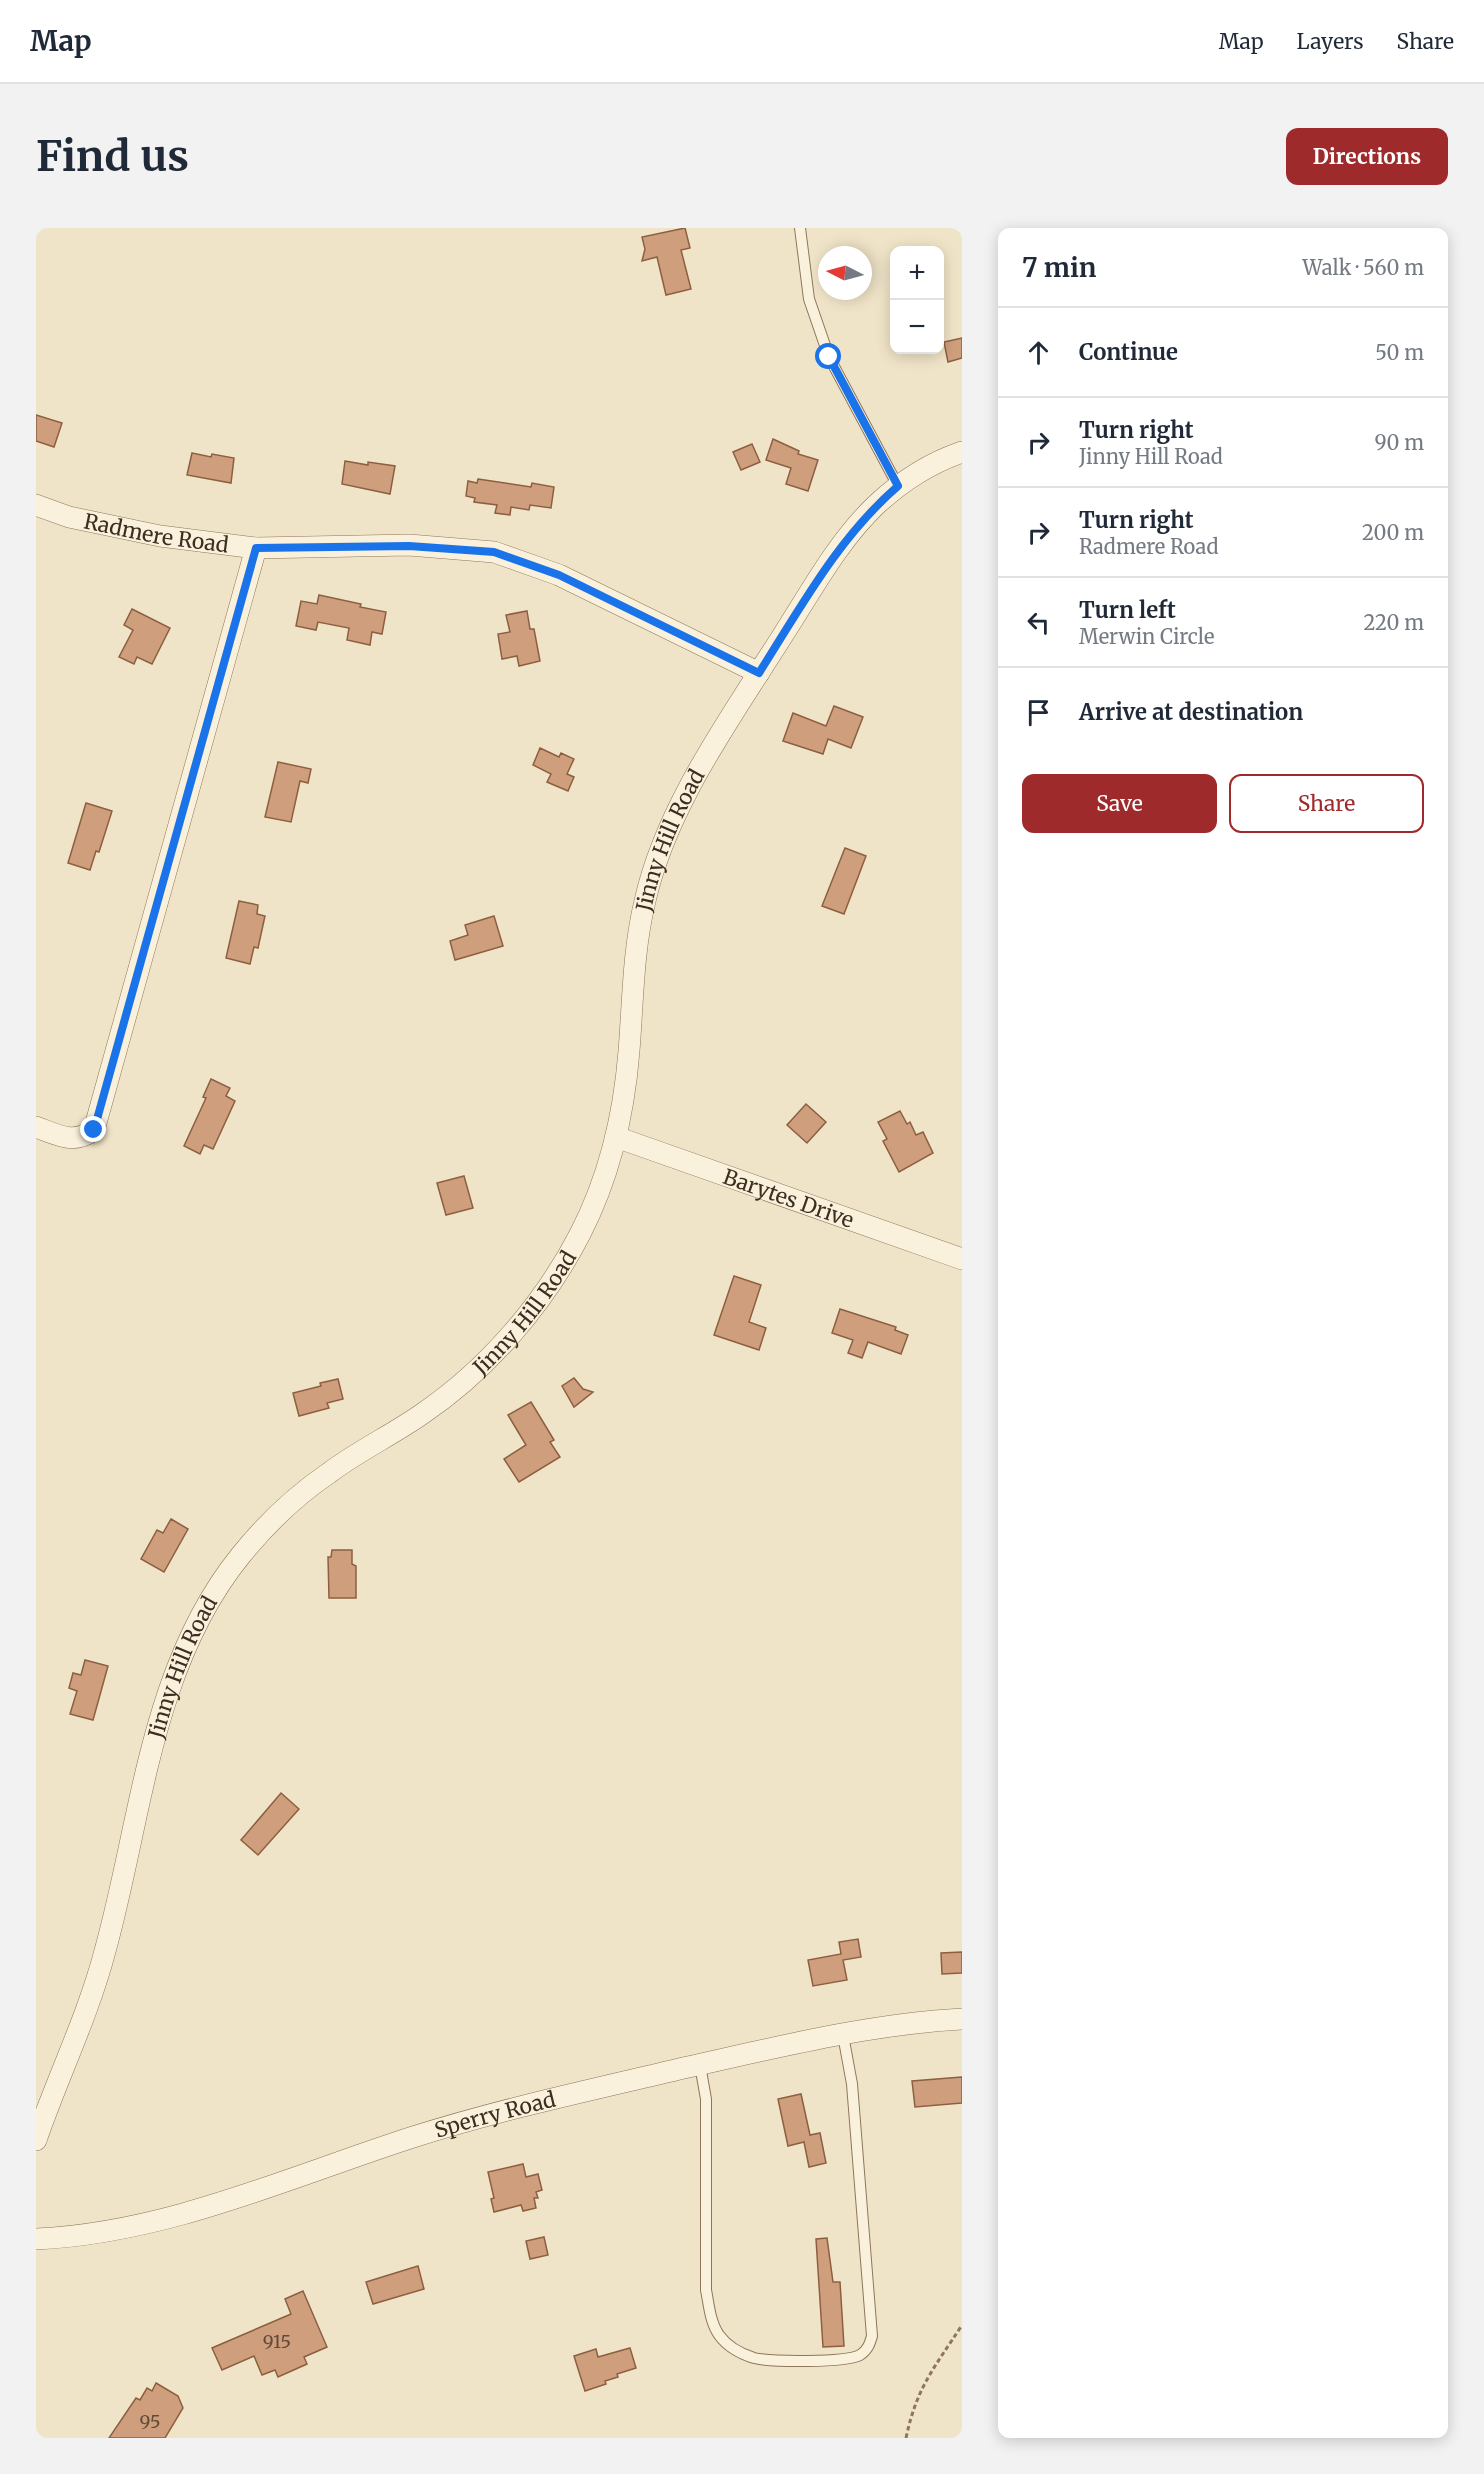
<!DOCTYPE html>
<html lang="en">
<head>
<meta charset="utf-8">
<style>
	body { margin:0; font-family:Merriweather,serif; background:#f2f2f3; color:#1f2937 }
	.controls { position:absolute; right:18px; top:18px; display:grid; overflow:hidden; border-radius:12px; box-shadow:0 3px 15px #0003 }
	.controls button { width:54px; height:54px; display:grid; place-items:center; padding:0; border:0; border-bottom:2px solid #e0e1e3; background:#fff; color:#1f2937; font:30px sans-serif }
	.compass { position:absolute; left:782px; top:18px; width:54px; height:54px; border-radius:50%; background:#fff; box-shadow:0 3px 15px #0003; rotate:276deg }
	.stop { position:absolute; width:18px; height:18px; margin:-14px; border:4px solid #1a73e8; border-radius:50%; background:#fff }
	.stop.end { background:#1a73e8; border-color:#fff; box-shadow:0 2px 6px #0008 }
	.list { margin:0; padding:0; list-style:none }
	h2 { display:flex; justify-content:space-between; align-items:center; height:78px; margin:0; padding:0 24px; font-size:26px }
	h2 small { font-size:20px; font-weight:400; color:#747a83 }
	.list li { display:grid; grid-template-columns:39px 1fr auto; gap:18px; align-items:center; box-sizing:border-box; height:90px; padding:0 24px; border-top:2px solid #e0e1e3 }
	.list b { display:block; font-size:22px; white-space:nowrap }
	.list p { margin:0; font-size:20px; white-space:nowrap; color:#747a83 }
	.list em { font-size:20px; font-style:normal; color:#747a83 }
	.actions { display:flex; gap:12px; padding:18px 24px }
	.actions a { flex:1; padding:14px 0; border:2px solid #9e2a2b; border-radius:12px; text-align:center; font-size:21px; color:#9e2a2b }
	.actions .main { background:#9e2a2b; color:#fff }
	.icon { flex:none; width:33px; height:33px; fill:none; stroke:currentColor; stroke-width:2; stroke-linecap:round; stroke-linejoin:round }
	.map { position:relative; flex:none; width:926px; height:2210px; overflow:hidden; border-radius:12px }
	header { display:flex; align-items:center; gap:36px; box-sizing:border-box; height:84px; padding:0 30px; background:#fff; border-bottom:2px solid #e0e1e3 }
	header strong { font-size:28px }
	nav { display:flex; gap:33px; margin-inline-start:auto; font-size:21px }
	.intro { display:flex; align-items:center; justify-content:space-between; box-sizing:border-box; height:144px; padding:0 36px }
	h1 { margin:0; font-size:42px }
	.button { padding:15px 27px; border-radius:12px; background:#9e2a2b; color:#fff; font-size:21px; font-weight:700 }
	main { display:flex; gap:36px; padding:0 36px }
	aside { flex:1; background:#fff; border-radius:12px; box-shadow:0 3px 15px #0003 }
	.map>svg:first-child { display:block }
	.building { fill:#cf9f7d; stroke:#8d5f41; stroke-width:1.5 }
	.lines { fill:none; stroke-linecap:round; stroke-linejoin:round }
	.lane-casing { stroke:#8d765c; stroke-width:12 }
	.street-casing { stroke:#8d765c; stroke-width:22 }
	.path { stroke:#8d765c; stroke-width:3; stroke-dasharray:4.5 3; stroke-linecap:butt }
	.lane { stroke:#faf1dc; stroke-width:10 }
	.street { stroke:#faf1dc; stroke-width:21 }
	.route { stroke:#1a73e8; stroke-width:8 }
	.labels { text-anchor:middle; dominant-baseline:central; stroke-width:5; stroke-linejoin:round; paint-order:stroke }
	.number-label { font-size:18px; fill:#624a37 }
	.street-label { font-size:21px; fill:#3d2e20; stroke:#f7eed8 }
</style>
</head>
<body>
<header>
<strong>Map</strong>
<nav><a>Map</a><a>Layers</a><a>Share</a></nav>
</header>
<div class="intro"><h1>Find us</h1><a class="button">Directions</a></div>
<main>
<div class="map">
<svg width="926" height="2210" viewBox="0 0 926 2210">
	<rect width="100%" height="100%" fill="#f0e4c8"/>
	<g class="building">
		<polygon points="649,0 654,20 645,22 655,61 630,67 621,29 606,33 609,21 606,9"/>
		<polygon points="926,110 926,130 912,134 908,114"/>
		<polygon points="0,187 26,195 18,219 0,213"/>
		<polygon points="737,211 763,223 762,226 782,232 772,263 750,256 755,240 730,232"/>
		<polygon points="716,216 724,234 705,242 697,224"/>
		<polygon points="156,225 175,229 176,226 198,230 195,255 151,247"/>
		<polygon points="309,233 332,237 332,234 359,238 354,266 306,256"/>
		<polygon points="442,251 495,259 496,255 518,259 515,280 494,277 493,282 475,279 474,287 459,285 461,277 438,274 439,270 430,268 432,253 441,255"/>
		<polygon points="283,367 325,376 324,379 350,384 346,406 336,404 334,417 311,412 313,400 282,394 280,402 260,398 265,373 281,376"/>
		<polygon points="96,381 134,400 116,436 101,429 98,436 83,429 97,402 88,397"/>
		<polygon points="491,383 494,401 498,401 504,433 483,438 481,428 466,431 462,406 474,404 470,387"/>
		<polygon points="798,478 827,489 815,520 792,511 787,526 747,513 757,485 790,498"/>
		<polygon points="504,520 523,529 525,525 538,531 531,546 538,549 532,563 511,554 515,546 497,537"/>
		<polygon points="242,534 275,541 272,555 264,553 255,594 229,589"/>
		<polygon points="50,575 76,583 63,624 60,623 54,642 32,635"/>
		<polygon points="809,620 830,628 808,686 786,678"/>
		<polygon points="203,673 222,677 221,686 229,688 222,720 218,719 214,736 190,730"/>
		<polygon points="458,688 467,718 419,732 414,713 432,707 429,697"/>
		<polygon points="175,851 194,860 190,868 199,873 177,921 168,917 164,926 148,918 170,870 167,869"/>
		<polygon points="770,876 790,894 771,915 751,897"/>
		<polygon points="864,883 871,896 874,894 880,907 887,904 897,925 863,944 847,913 851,911 842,894"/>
		<polygon points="428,948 437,980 410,987 401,955"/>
		<polygon points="698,1048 725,1057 713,1094 730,1100 723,1122 678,1107"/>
		<polygon points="804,1081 860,1099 859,1102 872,1107 865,1126 832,1114 826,1130 812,1125 817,1112 796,1105"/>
		<polygon points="538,1150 547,1161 557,1164 538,1179 526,1158"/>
		<polygon points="302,1151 307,1171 291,1175 293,1180 263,1188 257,1165 285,1158 284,1155"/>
		<polygon points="495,1174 518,1212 514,1214 524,1229 483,1254 468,1231 490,1217 472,1187"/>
		<polygon points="135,1291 152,1301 128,1344 105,1331 121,1302 127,1305"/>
		<polygon points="296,1322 316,1322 316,1336 320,1338 320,1370 293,1370 292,1329 295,1329"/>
		<polygon points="49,1432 72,1438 57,1492 34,1486 41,1463 33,1460 37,1445 45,1447"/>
		<polygon points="245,1565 263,1581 222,1627 205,1612"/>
		<polygon points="822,1711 825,1729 807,1732 811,1752 777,1758 772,1732 805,1726 803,1714"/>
		<polygon points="926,1724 926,1745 906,1746 905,1725"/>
		<polygon points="926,1849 926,1875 879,1879 876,1853"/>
		<polygon points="765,1866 774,1907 784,1905 790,1935 773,1939 768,1914 752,1918 742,1871"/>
		<polygon points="487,1936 490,1949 502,1946 506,1962 500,1964 502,1970 498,1970 500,1980 487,1983 485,1977 458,1984 455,1971 458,1970 452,1944"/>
		<polygon points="508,2009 512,2027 494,2031 490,2013"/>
		<polygon points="791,2010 797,2054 804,2054 808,2118 787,2119 780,2011"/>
		<polygon points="382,2038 388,2061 337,2076 330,2054"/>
		<polygon points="267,2063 291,2119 268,2129 271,2136 242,2149 239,2142 226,2147 218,2128 186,2142 176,2120 255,2086 249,2071"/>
		<polygon points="594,2120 600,2140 581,2146 582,2149 569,2153 570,2156 549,2163 538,2128 560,2121 562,2129"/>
		<polygon points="120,2155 142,2168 147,2180 129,2210 73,2210 100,2170 104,2172 111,2160 116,2163"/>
	</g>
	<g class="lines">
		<g class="lane-casing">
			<g id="lane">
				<polyline points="764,0 773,71 793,129 862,258"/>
				<path d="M 664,1837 L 670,1871 L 670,2062 C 673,2077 674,2094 683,2107 C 691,2118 705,2126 718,2130 C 735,2134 809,2135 824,2127 C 832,2122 834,2115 836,2108 L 816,1856 L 807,1807"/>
			</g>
		</g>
		<g class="street-casing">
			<g id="street">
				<path id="s1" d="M 0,277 L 33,289 L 124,308 L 220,320 L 373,317 L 458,324 L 523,347 L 723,445"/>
				<path d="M 0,899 C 22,907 37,917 58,902 L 220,320"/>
				<path id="s2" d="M 580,909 L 926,1031"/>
				<path id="s3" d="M 0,1912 C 22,1848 52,1788 69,1723 C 106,1590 114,1439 205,1327 C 231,1295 259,1268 293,1245 C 322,1223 356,1207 386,1186 C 451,1142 508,1076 544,1006 C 573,950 588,886 593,823 C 597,773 597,722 609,673 C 630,578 696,488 747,407 C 776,362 802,313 841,276 C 866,253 894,235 926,224"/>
				<path id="s4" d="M 0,2011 C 130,2005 251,1950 374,1910 C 465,1881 559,1861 652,1839 C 742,1819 834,1796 926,1791"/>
			</g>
		</g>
		<path class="path" d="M 870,2210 C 881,2158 899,2139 926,2097"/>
		<use href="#lane" class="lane"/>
		<use href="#street" class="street"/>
	</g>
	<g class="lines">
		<path class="route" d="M 58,902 L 220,320 L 373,318 L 458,324 L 523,347 L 723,445 C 765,379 802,310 862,258 L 793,129"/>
	</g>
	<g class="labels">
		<g class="number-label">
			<text x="241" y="2113">915</text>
			<text x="114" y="2193">95</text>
		</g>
		<g class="street-label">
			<text stroke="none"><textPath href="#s1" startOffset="124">Radmere Road</textPath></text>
			<text stroke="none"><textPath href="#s3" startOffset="1504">Jinny Hill Road</textPath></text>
			<text stroke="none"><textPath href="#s2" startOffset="183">Barytes Drive</textPath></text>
			<text stroke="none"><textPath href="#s3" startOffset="1000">Jinny Hill Road</textPath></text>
			<text stroke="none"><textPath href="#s3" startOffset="496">Jinny Hill Road</textPath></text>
			<text stroke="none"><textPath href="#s4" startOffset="477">Sperry Road</textPath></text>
		</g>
	</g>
</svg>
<div class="controls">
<button>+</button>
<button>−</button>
</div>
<svg class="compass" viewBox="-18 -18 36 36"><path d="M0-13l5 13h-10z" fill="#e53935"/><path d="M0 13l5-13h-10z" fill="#747a83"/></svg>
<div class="stop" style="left:793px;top:129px"></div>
<div class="stop end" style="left:58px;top:902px"></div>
</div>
<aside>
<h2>7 min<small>Walk · 560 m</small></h2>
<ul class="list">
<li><svg class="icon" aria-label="ahead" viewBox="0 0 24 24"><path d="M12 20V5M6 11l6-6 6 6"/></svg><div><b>Continue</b></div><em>50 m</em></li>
<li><svg class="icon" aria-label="right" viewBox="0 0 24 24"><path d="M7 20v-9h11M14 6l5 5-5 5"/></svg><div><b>Turn right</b><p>Jinny Hill Road</p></div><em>90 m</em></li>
<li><svg class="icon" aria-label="right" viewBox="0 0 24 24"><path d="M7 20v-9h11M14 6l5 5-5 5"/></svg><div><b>Turn right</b><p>Radmere Road</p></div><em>200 m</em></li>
<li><svg class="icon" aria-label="left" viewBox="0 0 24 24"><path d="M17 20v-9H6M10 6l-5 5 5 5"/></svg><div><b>Turn left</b><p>Merwin Circle</p></div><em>220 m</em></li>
<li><svg class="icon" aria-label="arrive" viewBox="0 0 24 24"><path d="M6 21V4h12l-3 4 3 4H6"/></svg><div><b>Arrive at destination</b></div></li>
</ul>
<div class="actions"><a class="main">Save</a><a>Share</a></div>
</aside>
</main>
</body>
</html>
